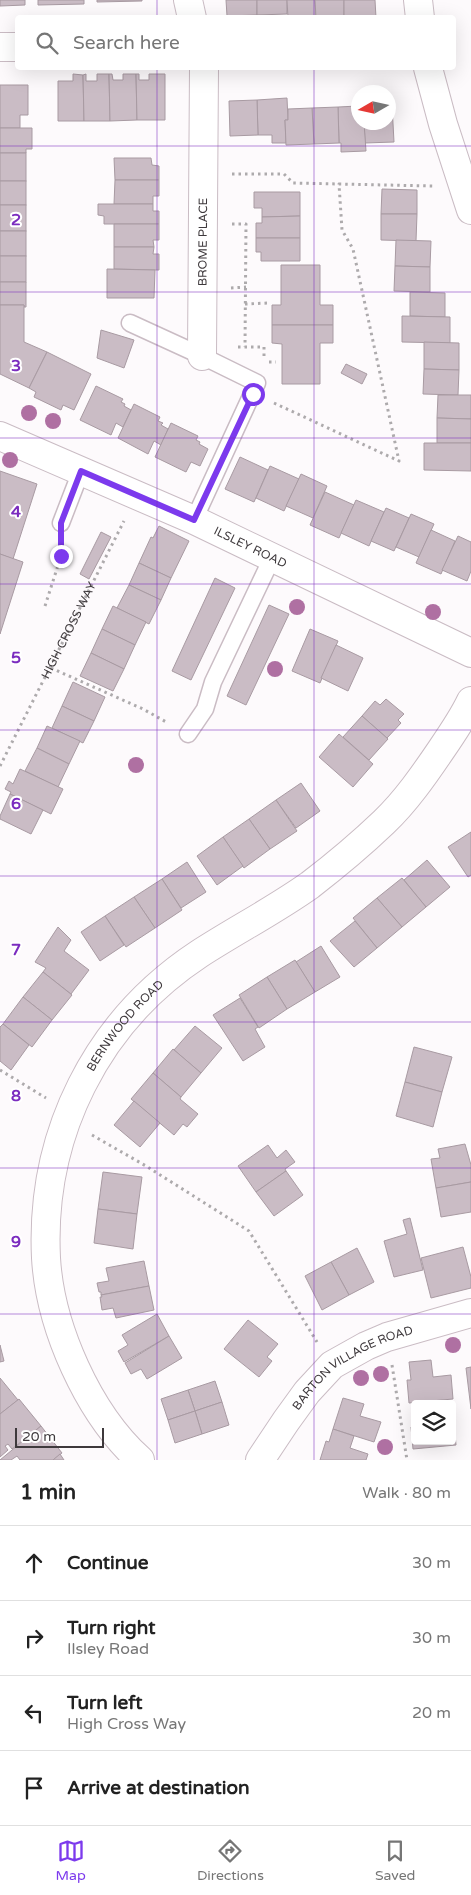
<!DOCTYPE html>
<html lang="en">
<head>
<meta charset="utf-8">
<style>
	body { margin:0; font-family:"Varela Round",sans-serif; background:#f6f6f6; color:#222 }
	.controls { position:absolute; right:15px; bottom:15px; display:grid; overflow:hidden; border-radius:5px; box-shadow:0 5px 20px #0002 }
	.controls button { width:45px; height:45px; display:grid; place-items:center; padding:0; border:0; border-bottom:1px solid #e0e0e0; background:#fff; color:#222; font:25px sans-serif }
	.compass { position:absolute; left:351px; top:85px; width:45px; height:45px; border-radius:50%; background:#fff; box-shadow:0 5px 20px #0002; rotate:261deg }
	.scale { position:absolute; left:15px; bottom:12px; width:89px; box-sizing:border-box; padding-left:5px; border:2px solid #3e393c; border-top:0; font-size:14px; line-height:18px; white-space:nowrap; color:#3e393c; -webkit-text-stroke:4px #fff; paint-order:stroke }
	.stop { position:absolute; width:15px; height:15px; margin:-11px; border:4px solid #7c3aed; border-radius:50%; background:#fff }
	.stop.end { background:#7c3aed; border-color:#fff; box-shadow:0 1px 5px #0008 }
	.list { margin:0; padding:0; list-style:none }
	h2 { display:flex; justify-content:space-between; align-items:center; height:65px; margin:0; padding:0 20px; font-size:21px }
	h2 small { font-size:16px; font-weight:400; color:#767676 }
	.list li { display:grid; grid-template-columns:32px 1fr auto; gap:15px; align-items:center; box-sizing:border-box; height:75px; padding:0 20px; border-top:1px solid #e0e0e0 }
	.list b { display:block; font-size:19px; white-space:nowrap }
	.list p { margin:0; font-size:16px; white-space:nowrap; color:#767676 }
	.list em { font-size:16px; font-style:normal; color:#767676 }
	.icon { flex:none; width:28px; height:28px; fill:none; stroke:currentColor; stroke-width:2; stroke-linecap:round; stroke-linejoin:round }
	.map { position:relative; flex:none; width:471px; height:1460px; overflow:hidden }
	.search { position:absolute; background:#fff; box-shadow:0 5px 20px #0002; left:15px; right:15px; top:15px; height:55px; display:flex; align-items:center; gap:12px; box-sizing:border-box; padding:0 18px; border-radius:5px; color:#767676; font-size:19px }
	.sheet { height:365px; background:#fff }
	nav { display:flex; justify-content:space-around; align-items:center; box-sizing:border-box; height:70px; border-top:1px solid #e0e0e0; background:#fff; font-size:14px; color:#767676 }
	nav a { display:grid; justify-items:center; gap:2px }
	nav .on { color:#7c3aed }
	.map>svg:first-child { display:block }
	.building { fill:#cabcc5; stroke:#a89aa2 }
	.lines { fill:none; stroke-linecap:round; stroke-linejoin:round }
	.service-casing { stroke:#cabcc4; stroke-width:19 }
	.minor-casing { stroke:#cabcc4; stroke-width:30 }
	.path { stroke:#adaaac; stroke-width:3; stroke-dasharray:2.5 4; stroke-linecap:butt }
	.service { stroke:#fff; stroke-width:16 }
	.minor { stroke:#fff; stroke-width:28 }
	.tree { fill:#af70a2 }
	.route { stroke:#7c3aed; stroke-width:6 }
	.grid { fill:none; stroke:#7b2cbf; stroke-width:1; stroke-opacity:0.55 }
	.labels { text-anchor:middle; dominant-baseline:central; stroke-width:4; stroke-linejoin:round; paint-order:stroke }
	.street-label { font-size:12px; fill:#3e393c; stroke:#fff }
	.grid-label { font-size:16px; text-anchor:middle; font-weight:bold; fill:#7b2cbf; stroke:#fff; stroke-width:4; stroke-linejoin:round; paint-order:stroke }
</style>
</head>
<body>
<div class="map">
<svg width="471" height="1460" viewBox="0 0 471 1460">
	<rect width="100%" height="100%" fill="#fdfafc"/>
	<g class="building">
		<polygon points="0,0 25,0 25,5 0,6"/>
		<polygon points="38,0 84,0 84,4 38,5"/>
		<polygon points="97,0 142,0 142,1 97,2"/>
		<polygon points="226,0 257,0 257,15 227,16"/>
		<polygon points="257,0 287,0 287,14 257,15"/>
		<polygon points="287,0 315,0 316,18 288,18"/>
		<polygon points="315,0 344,0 344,18 316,18"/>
		<polygon points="344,0 375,0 376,18 344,18"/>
		<polygon points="73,74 83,75 84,121 58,121 58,81 73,81"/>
		<polygon points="86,74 86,81 97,81 97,74 109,74 110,121 84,121 83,75"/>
		<polygon points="109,74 112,74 113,80 123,80 123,74 136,74 137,120 110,121"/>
		<polygon points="136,74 139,74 139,80 149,80 149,74 165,74 165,120 137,120"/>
		<polygon points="0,85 28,85 28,115 20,115 20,128 0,128"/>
		<polygon points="287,98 288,120 285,120 286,143 272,143 272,135 258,135 257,100"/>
		<polygon points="257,100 258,135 230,136 229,101"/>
		<polygon points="388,105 392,105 394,142 365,143 364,122 388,122"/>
		<polygon points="358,106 358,122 364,122 366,151 341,152 341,143 339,143 338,107"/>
		<polygon points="338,107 339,143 314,144 312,108"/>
		<polygon points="312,108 314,144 286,145 285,120 288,120 288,109"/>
		<polygon points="0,128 32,128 32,149 26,149 26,153 0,153"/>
		<rect x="0" y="153" width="26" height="28"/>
		<polygon points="114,158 151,158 152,165 159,166 159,180 115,180"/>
		<polygon points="115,180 159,180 159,196 153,196 153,204 114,204"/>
		<rect x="0" y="181" width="26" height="24"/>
		<polygon points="382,189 417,190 417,214 381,214"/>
		<polygon points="254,192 300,192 300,216 262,217 262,208 254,208"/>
		<polygon points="98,204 153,204 153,211 159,211 159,224 104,224 104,216 98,215"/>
		<rect x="0" y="205" width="26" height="26"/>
		<polygon points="381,214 417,214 416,241 381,240"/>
		<polygon points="300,216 300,238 256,238 256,223 262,223 262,217"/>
		<polygon points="114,224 159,224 159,240 153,240 154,247 114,247"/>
		<rect x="0" y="231" width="26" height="25"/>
		<polygon points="256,238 300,238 300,261 261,261 261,252 256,252"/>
		<polygon points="396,240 431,241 430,267 395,266"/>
		<polygon points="114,247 154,247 153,254 159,254 159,270 114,269"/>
		<rect x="0" y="256" width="26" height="26"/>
		<polygon points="281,265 320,265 320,305 333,305 333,325 272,325 272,305 281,305"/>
		<polygon points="395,266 430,267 430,292 394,291"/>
		<polygon points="107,269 155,270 154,298 107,298"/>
		<polygon points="0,282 26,282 26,307 24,307 24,305 0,305"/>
		<polygon points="410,292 445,293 445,317 410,316"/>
		<polygon points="0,305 24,305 24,342 47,352 29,388 0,374"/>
		<polygon points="402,316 450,317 450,343 402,342"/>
		<polygon points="272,325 333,325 333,343 320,343 320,384 282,384 282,344 272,343"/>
		<polygon points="101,330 134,340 124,368 97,358"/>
		<polygon points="424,342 459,343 459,370 424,369"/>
		<polygon points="47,352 91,374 74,410 63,405 61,410 34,397 36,392 29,388"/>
		<polygon points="346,364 367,374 362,384 341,373"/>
		<polygon points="424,369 459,370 458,395 423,394"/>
		<polygon points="96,386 123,399 121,402 125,404 124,406 131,410 123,427 116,423 111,435 80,420"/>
		<polygon points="438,395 471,395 471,419 437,418"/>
		<polygon points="134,404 160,417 158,421 163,423 161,425 168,429 161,445 154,441 148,454 118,438"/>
		<polygon points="437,418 471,419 471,443 437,443"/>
		<polygon points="171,423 198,436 196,440 200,442 199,444 208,449 200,466 191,462 186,472 155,457"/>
		<polygon points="424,443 471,443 471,471 424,470"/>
		<polygon points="240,457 268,470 254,502 225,489"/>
		<polygon points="270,466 299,479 284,511 256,498"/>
		<polygon points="0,471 37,484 13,559 0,554"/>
		<polygon points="301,474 327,486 313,518 286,506"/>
		<polygon points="325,492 354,505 339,538 310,525"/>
		<polygon points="356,500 384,512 369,546 341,533"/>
		<polygon points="386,508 409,518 394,551 371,541"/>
		<polygon points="411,514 434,524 419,557 396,547"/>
		<polygon points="159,526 189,541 171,578 139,563 151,537 153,538"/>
		<polygon points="431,530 455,541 441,574 416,563"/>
		<polygon points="101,532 111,537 89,579 80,574"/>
		<polygon points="458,536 471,542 471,571 467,581 442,570"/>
		<polygon points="0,554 23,562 0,634"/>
		<polygon points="139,563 171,578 161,600 129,585"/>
		<polygon points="215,578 235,588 191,680 172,671"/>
		<polygon points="129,585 161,600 149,624 117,608"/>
		<polygon points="269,605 289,614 246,705 227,696"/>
		<polygon points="113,606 146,622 135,645 102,629"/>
		<polygon points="102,629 135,645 124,669 91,653"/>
		<polygon points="310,629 338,641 320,683 292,671"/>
		<polygon points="336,645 363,658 348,691 321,678"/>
		<polygon points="91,653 124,669 113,691 80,676"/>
		<polygon points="73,682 105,697 94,721 62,706"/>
		<polygon points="386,699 404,714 398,720 401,723 387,738 362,716 375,701 380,705"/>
		<polygon points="62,706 94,721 83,743 52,728"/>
		<polygon points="362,716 388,739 369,760 343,737"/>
		<polygon points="47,726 80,741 69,764 37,748"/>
		<polygon points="339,734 373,764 353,787 319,757"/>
		<polygon points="37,748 69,764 58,787 25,771"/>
		<polygon points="20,769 63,789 51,814 10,794 11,792 5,789 9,781 13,784"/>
		<polygon points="301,783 320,811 296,828 276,800"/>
		<polygon points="10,794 43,810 31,834 0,819 0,816"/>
		<polygon points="276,800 297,831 270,849 249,819"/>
		<polygon points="249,819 270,849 244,868 223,837"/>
		<polygon points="471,832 471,875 468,877 448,847"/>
		<polygon points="223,837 243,866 217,885 197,856"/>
		<polygon points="427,860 450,887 426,907 404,880"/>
		<polygon points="187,862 206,892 181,908 162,879"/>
		<polygon points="402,878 426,907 402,927 377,898"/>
		<polygon points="162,879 182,910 155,928 134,897"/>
		<polygon points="134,897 155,928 126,947 105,916"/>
		<polygon points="377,898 402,927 377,948 353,918"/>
		<polygon points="105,916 124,945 100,961 81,932"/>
		<polygon points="355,921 377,948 354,967 330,941"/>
		<polygon points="58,927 71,940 64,951 89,970 71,994 43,972 46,968 35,962"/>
		<polygon points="321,946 340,977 315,992 296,962"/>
		<polygon points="295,960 315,992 287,1009 267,977"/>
		<polygon points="43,972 72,995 52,1020 23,997"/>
		<polygon points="267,977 287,1009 259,1028 239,995"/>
		<polygon points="23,997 52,1020 32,1047 3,1024"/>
		<polygon points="240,998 258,1027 255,1029 265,1047 243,1061 213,1015"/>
		<polygon points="3,1024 29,1045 11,1070 0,1061 0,1027"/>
		<polygon points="195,1026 222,1048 201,1073 174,1050"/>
		<polygon points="414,1047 452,1057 442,1092 405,1082"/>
		<polygon points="173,1049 201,1073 181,1097 153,1073"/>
		<polygon points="153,1073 181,1097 180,1099 198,1114 187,1127 183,1124 174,1135 131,1099"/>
		<polygon points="405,1082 442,1092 433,1127 396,1116"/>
		<polygon points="134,1101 160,1123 140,1147 114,1125"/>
		<polygon points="465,1144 471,1165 471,1182 436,1188 431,1159 440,1158 438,1149"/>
		<polygon points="268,1145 277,1158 286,1150 295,1162 285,1169 286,1171 256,1192 238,1166"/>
		<polygon points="286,1171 303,1195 274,1216 256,1192"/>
		<polygon points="103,1172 142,1177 137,1214 98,1209"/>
		<polygon points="471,1182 471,1212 441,1217 436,1188"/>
		<polygon points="98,1209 137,1214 133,1249 94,1243"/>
		<polygon points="410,1218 423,1270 394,1277 384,1241 407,1234 403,1220"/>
		<polygon points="463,1247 471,1277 471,1288 431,1298 421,1258"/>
		<polygon points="357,1248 374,1282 349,1295 331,1262"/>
		<polygon points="144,1261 149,1286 101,1295 101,1292 99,1292 97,1283 109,1281 106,1268"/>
		<polygon points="331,1262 349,1295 322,1310 305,1276"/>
		<polygon points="149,1286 154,1310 116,1318 113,1308 102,1310 100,1297 102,1297 101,1295"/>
		<polygon points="157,1314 169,1336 124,1362 118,1351 128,1345 122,1335"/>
		<polygon points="248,1320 278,1344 267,1357 272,1361 259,1377 224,1349"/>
		<polygon points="169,1336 182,1358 147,1379 141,1369 131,1374 125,1363"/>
		<polygon points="0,1345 4,1361 0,1362"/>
		<polygon points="431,1360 433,1377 451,1375 453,1399 409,1403 407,1380 411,1380 409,1362"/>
		<polygon points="471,1367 471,1409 466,1368"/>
		<polygon points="0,1378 18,1400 0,1414"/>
		<polygon points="215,1381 222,1402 195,1411 188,1390"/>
		<polygon points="188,1390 195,1411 168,1420 161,1399"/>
		<polygon points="343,1398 364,1404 360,1416 381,1422 374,1442 333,1429"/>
		<polygon points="19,1399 41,1426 12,1449 8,1444 5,1446 8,1450 0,1457 0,1414"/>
		<polygon points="222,1402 229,1425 202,1434 195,1411"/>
		<polygon points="195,1411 202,1434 175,1443 168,1420"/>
		<polygon points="452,1422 454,1422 456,1445 413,1449 411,1427 415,1427 415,1441 452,1441"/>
		<polygon points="41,1426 62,1453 53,1460 20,1460 17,1456 11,1460 0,1460"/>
		<polygon points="333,1429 354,1436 350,1448 368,1454 366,1460 320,1460 326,1441 329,1442"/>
		<polygon points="60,1454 64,1460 53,1460"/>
	</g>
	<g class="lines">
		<g class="service-casing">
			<g id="service">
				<polyline points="130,323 202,356 257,383 194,520"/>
				<polyline points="61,523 81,471"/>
				<polyline points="188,734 205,709 213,682 272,558"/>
			</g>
		</g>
		<g class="minor-casing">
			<g id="minor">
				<polyline points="188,0 192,18"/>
				<polyline points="418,0 420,18"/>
				<polyline points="0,47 18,47"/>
				<polyline points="428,68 443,124 471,210"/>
				<path id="s2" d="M 202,356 L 204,68"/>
				<path id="s3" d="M 0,436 L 194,520 L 471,653"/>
				<path id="s4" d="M 140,1460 C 88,1413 50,1327 46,1258 C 40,1135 96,1022 199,954 C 236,930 275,910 310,885 C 336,865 361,844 384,822 C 406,801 424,775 441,750 C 452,734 463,718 471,701"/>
				<path id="s5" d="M 260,1460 L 286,1421 L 307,1392 L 332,1365 L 366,1346 L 387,1337 L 471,1313"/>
			</g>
		</g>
		<g class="path">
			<polyline points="232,174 284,174 293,183 339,184"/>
			<polyline points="232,224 246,224 245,347"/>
			<polyline points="231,288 246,287"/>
			<polyline points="245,304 269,303"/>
			<polyline points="238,347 264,347 264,360"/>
			<polyline points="269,362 276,362"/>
			<polyline points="274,403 399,461 353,249 342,230 339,184 433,186"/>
			<polyline points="45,606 61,556 61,546"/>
			<polyline points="51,668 143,709 168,723"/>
			<path id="s1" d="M 0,766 L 124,521"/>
			<polyline points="0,1070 46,1098"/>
			<polyline points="92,1135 146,1166 249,1231 317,1342"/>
			<polyline points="392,1365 407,1460"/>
		</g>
		<use href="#service" class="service"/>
		<use href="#minor" class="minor"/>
	</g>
	<g class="tree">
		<circle cx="29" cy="413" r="8"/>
		<circle cx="53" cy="421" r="8"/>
		<circle cx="10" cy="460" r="8"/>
		<circle cx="297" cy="607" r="8"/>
		<circle cx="433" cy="612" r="8"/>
		<circle cx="275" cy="669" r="8"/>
		<circle cx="136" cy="765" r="8"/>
		<circle cx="453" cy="1345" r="8"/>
		<circle cx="381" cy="1374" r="8"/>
		<circle cx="361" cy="1378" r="8"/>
		<circle cx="385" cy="1447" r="8"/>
	</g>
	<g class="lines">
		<polyline class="route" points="61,556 61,523 81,471 194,520 253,394"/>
	</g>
	<path class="grid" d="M 157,0 L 157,18M 314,0 L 314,18M 157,68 L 157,1460M 314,68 L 314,1460M 0,146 L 471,146M 0,292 L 471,292M 0,438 L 471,438M 0,584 L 471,584M 0,730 L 471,730M 0,876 L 471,876M 0,1022 L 471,1022M 0,1168 L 471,1168M 0,1314 L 471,1314"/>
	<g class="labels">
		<g class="street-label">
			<text stroke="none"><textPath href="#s2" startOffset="114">BROME PLACE</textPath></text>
			<text stroke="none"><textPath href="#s3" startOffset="274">ILSLEY ROAD</textPath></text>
			<text stroke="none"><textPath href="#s1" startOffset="152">HIGH CROSS WAY</textPath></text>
			<text stroke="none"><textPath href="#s4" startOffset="480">BERNWOOD ROAD</textPath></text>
			<text stroke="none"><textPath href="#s5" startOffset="135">BARTON VILLAGE ROAD</textPath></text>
		</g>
	</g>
	<g class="grid-label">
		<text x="16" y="225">2</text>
		<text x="16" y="371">3</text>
		<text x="16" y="517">4</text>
		<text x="16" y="663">5</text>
		<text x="16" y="809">6</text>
		<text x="16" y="955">7</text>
		<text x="16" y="1101">8</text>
		<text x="16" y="1247">9</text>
	</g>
</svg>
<div class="controls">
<button><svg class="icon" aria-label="layers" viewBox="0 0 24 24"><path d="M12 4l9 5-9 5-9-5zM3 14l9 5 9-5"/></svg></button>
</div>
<svg class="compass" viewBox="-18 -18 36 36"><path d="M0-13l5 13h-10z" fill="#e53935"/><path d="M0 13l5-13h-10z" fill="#767676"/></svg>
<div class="scale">20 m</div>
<div class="stop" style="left:253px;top:394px"></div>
<div class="stop end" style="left:61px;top:556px"></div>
<div class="search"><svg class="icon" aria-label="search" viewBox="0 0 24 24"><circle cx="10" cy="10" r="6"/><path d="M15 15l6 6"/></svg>Search here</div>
</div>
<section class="sheet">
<h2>1 min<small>Walk · 80 m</small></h2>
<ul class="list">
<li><svg class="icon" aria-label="ahead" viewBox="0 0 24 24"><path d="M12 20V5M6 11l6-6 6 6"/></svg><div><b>Continue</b></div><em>30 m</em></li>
<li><svg class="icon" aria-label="right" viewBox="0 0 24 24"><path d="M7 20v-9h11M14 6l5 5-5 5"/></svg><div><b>Turn right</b><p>Ilsley Road</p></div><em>30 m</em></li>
<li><svg class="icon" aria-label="left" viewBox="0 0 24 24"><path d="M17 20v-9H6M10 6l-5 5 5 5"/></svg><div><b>Turn left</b><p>High Cross Way</p></div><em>20 m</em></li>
<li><svg class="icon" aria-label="arrive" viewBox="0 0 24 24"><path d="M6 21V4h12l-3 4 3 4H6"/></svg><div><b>Arrive at destination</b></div></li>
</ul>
</section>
<nav>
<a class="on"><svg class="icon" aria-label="map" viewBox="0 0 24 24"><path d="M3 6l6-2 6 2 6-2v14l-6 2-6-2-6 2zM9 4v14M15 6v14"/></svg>Map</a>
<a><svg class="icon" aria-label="directions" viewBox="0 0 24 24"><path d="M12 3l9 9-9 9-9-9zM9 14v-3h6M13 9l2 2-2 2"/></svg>Directions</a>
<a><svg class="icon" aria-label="saved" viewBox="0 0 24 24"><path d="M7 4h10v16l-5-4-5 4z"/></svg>Saved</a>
</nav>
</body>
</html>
